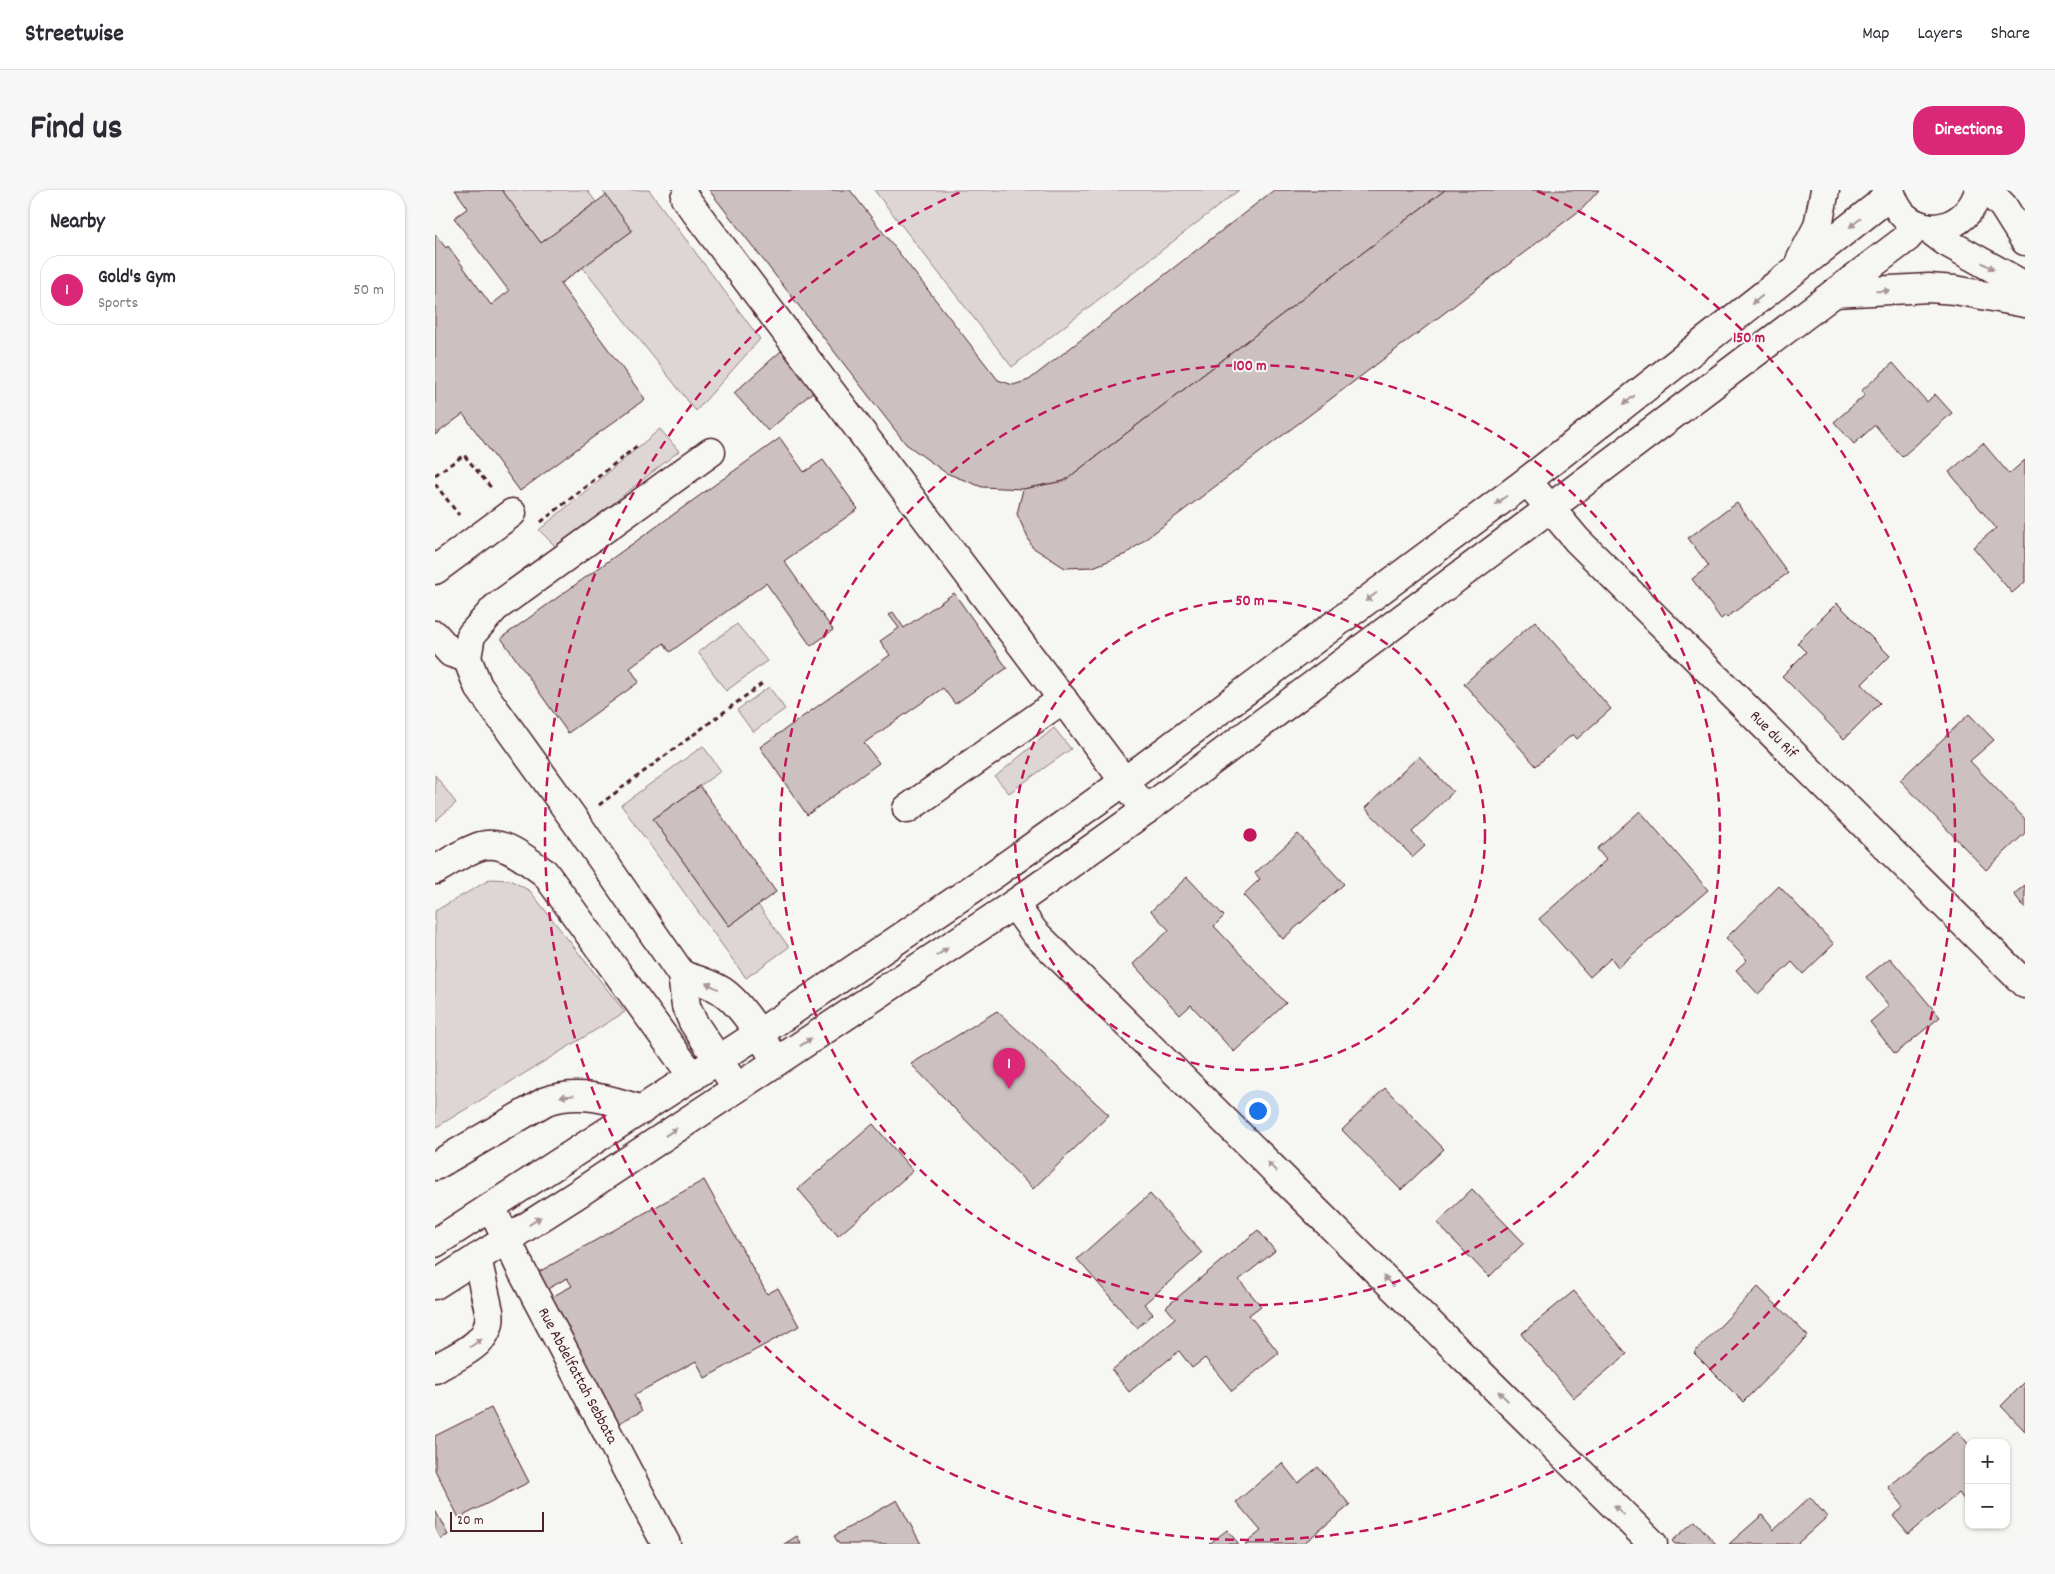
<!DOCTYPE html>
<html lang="en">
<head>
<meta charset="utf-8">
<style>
	body { margin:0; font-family:Dekko,sans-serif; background:#f7f7f7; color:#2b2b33 }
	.controls { position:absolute; right:15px; bottom:15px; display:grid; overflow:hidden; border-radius:10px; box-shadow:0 1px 4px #0004 }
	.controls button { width:45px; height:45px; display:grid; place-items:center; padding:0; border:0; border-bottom:1px solid #e1e1e2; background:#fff; color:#2b2b33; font:25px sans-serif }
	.scale { position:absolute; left:15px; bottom:12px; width:94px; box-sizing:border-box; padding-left:5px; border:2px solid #4a1f2b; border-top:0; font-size:14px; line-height:18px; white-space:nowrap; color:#4a1f2b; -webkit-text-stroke:4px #f6f6f2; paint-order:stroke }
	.you { position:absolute; left:822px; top:920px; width:18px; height:18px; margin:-12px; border:4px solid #fff; border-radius:50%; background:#1a73e8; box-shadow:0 0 0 8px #1a73e833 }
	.badge { display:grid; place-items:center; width:32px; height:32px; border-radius:50%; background:#db2777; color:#fff; font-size:16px; font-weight:700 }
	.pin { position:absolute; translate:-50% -41px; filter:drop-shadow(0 1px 2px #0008) }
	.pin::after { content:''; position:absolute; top:26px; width:18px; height:15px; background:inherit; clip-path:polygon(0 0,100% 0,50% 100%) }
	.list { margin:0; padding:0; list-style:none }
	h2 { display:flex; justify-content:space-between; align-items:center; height:65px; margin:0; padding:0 20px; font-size:21px }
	h2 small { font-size:16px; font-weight:400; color:#7c7c81 }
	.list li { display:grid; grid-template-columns:32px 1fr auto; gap:15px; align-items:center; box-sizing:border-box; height:70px; margin:0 10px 10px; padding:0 10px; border:1px solid #e1e1e2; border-radius:20px }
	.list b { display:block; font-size:19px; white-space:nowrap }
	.list p { margin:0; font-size:16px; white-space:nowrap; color:#7c7c81 }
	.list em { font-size:16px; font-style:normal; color:#7c7c81 }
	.map { position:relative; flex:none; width:1590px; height:1354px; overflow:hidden; border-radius:20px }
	header { display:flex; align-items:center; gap:30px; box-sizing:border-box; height:70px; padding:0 25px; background:#fff; border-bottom:1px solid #e1e1e2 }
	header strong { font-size:24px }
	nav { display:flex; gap:28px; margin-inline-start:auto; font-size:18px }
	.intro { display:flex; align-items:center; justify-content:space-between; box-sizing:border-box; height:120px; padding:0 30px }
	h1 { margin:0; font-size:35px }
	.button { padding:12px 22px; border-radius:20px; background:#db2777; color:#fff; font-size:18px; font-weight:700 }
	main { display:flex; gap:30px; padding:0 30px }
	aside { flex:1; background:#fff; border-radius:20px; box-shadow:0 1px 4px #0004 }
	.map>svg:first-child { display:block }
	.green { fill:#ddd6d5; stroke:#947a80 }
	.building { fill:#ccc1c0; stroke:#4a1f2b }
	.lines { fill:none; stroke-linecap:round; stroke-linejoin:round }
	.minor-casing { stroke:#4a1f2b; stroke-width:31 }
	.major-casing { stroke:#4a1f2b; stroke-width:31 }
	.path { stroke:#4a1f2b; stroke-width:3; stroke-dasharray:5 4; stroke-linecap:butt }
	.minor { stroke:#f6f6f2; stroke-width:28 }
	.major { stroke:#f6f6f2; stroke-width:28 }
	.oneway { fill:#a99598 }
	.ring { fill:none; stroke:#c2185b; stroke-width:2.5; stroke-dasharray:9 6 }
	.labels { text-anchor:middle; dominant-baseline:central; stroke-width:4; stroke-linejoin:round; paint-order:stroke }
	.street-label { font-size:16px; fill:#4a1f2b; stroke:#f6f6f2 }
	.centre { fill:#c2185b; stroke:#f6f6f2; stroke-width:2.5 }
	.ring-label { font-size:15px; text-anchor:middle; font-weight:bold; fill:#c2185b; stroke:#f6f6f2; stroke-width:4; stroke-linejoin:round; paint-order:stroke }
</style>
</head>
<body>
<header>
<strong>Streetwise</strong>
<nav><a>Map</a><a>Layers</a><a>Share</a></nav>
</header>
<div class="intro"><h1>Find us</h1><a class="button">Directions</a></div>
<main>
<aside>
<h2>Nearby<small></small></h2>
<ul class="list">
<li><span class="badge">1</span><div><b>Gold's Gym</b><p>Sports</p></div><em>50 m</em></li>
</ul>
</aside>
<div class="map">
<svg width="1590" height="1354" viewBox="0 0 1590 1354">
	<rect width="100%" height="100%" fill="#f6f6f2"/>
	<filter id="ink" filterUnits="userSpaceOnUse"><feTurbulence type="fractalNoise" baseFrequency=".02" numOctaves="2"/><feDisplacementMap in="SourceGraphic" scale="10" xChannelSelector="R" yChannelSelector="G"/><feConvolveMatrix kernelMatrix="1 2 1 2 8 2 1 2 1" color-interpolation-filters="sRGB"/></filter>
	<g filter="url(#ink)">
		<g class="green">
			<polygon points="67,0 152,0 161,12 106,53"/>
			<polygon points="167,0 214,0 325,149 261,221 147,77 197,41"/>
			<polygon points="439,0 804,0 577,177"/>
			<polygon points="225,239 244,261 122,358 104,340"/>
			<polygon points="302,434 332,471 291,501 263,462"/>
			<polygon points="334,497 350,519 318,542 302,520"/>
			<polygon points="619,538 636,559 574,603 560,587"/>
			<polygon points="268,556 286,581 218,629 294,736 323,715 354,757 311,788 186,615"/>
			<polygon points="0,585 21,613 0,631"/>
			<polygon points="56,689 75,690 95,701 190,822 0,938 0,721"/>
		</g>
		<g class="building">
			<polygon points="20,0 67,0 106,53 171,5 197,41 125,94 210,209 85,301 28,224 0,245 0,44 11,58 13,56 56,115 74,101 19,28 33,18"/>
			<polygon points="274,0 415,0 563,190 578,195 594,190 839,0 1010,0 629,291 588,299 547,297 511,283 471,254"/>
			<polygon points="1010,0 1164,0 1148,18 691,364 658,377 630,378 597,357 582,324 588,299 629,291"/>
			<polygon points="346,161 380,200 333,241 299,203"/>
			<polygon points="1458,173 1492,212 1500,204 1517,223 1467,267 1440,235 1419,254 1399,232 1430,205 1426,201"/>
			<polygon points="345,248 369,282 388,270 423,319 349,371 398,440 376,456 331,393 235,462 229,453 195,478 204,492 133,543 66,448"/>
			<polygon points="1548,253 1574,284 1590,270 1590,392 1577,403 1538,357 1561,338 1514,282"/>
			<polygon points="1302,313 1353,383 1292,427 1291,425 1286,429 1257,389 1274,376 1253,348"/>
			<polygon points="519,403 572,478 520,514 508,498 429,553 444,573 372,625 325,557 455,465 445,451 464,438 454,425 458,422 469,438"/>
			<polygon points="1402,413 1455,466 1427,494 1445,513 1409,549 1347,486 1371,462 1362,453"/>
			<polygon points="1100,431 1176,519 1142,549 1138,544 1101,576 1029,494"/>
			<polygon points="1534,524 1559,550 1535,571 1590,629 1590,643 1551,680 1465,590"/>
			<polygon points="984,566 1018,602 977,642 990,656 978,667 930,618"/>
			<polygon points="265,596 341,702 294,736 218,629"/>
			<polygon points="1205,621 1273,700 1183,777 1176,768 1155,787 1104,729 1171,670 1162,659"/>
			<polygon points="863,644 909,694 848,749 808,705 825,689 820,683"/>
			<polygon points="752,687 789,726 779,736 851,813 799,862 756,815 745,825 698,774 734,740 716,721"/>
			<polygon points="1590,695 1590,718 1579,704"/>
			<polygon points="1344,696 1399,754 1368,784 1357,772 1323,804 1301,780 1312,770 1291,748"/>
			<polygon points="1455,768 1505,827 1460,864 1435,832 1454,816 1431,787"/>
			<polygon points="562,821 674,925 598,999 476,874"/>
			<polygon points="950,898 1009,959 966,1000 907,940"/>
			<polygon points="438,934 478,981 403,1046 363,999"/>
			<polygon points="269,990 332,1104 343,1098 364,1136 270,1188 261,1171 199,1205 207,1221 180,1235 111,1110 137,1096 132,1088 109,1101 100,1084"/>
			<polygon points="1037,999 1089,1053 1054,1087 1002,1033"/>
			<polygon points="715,1004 767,1063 709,1114 718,1124 702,1138 642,1069"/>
			<polygon points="823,1040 840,1061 804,1090 826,1116 814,1125 844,1163 797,1201 770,1168 757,1178 744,1161 694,1202 677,1180 740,1128 731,1117"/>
			<polygon points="1323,1097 1373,1146 1308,1212 1259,1163"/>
			<polygon points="1139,1101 1192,1164 1139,1208 1086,1144"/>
			<polygon points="1590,1192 1590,1241 1566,1216"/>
			<polygon points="56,1218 94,1292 24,1328 0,1280 0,1246"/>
			<polygon points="1523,1241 1534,1255 1534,1308 1530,1311 1524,1303 1473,1344 1458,1326 1469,1317 1453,1297"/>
			<polygon points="847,1273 863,1293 883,1277 915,1315 868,1354 810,1354 826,1341 801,1312"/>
			<polygon points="1375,1307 1392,1327 1362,1354 1294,1354 1327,1325 1339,1340"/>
			<polygon points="462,1310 486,1354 404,1354 399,1346"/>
			<polygon points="0,1320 13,1345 0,1351"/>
			<polygon points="1260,1331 1281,1354 1240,1354 1237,1351"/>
			<polygon points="792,1340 804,1354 774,1354"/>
			<polygon points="362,1346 366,1354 349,1354"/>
		</g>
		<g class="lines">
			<g class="minor-casing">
				<g id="minor">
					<polyline points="250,8 711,620"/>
					<polyline points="276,262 60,418 36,445 32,468 43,496 141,632 247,785 251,816 258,832 302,898"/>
					<polyline points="1092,291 1142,350 1590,794"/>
					<polyline points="0,380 77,323"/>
					<polyline points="0,445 16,463 32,468"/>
					<polyline points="472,619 628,509"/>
					<path d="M 0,680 C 13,673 31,660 46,656 C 69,649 92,671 110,683 L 258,887"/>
					<polyline points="579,714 599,742 1218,1354"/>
					<path d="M 247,785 C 260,789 275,793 287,801 C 309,816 327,850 342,871"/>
					<path d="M 0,976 L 111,911 C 144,900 175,909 207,920"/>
					<polyline points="56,1017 87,1081 231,1354"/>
					<path d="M 0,1179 C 23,1165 59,1153 54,1121 L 42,1068"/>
				</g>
			</g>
			<g class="major-casing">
				<g id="major">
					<path d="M 1455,0 C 1458,10 1462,20 1470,27 C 1499,51 1536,32 1544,0"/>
					<polyline points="1552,0 1568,16 1590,51"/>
					<polyline points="1491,37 1511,52 1590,96"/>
					<polyline points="1365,71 1383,36 1390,0"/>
					<polyline points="1399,103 1494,98 1520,100 1590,113"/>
					<polyline points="0,1053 323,844 558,685 690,591 1092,291 1443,15 1455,0"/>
					<polyline points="0,1095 141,1005 579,714 711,620 1115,318 1472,48 1484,35"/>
				</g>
			</g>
			<g class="path">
				<polyline points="0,285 29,265 58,300"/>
				<polyline points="0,294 24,325"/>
				<polyline points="106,332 202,256"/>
				<polyline points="164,615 328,493"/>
			</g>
			<use href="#minor" class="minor"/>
			<use href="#major" class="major"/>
		</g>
		<defs><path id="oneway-solid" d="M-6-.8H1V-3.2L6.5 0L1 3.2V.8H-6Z" transform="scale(1.25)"/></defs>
		<g class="oneway">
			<use href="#oneway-solid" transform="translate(1420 33) rotate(142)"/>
			<use href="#oneway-solid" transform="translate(1553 76) rotate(29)"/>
			<use href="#oneway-solid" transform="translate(1448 101) rotate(-2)"/>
			<use href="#oneway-solid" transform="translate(1322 110) rotate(142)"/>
			<use href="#oneway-solid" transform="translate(1194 210) rotate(142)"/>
			<use href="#oneway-solid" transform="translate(1066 310) rotate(143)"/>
			<use href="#oneway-solid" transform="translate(936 407) rotate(143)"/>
			<use href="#oneway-solid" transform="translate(507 762) rotate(-34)"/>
			<use href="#oneway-solid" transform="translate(277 796) rotate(-154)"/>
			<use href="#oneway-solid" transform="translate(371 852) rotate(-34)"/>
			<use href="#oneway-solid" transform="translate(132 906) rotate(174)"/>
			<use href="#oneway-solid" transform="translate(236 942) rotate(-34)"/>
			<use href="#oneway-solid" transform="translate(837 977) rotate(-135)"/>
			<use href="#oneway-solid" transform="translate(100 1031) rotate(-33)"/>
			<use href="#oneway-solid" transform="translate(953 1091) rotate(-135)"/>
			<use href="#oneway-solid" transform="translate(41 1153) rotate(-35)"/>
			<use href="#oneway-solid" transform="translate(1068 1206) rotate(-135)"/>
			<use href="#oneway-solid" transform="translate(1184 1320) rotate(-135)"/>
		</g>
	</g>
	<g class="ring">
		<circle cx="815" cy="645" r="235"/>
		<circle cx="815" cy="645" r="470"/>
		<path d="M1102 1A705 705 0 1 1 528 1"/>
	</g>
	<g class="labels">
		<g class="street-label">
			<text transform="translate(1338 545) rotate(45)">Rue du Rif</text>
			<text transform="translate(142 1186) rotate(62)">Rue Abdelfattah Sebbata</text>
		</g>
	</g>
	<circle cx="815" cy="645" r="8" class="centre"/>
	<g class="ring-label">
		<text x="1314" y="152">150 m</text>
		<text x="815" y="180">100 m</text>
		<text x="815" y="415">50 m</text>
	</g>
</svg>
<div class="controls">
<button>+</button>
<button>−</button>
</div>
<div class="scale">20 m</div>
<div class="you"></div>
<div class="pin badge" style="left:574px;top:899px">1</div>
</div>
</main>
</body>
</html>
